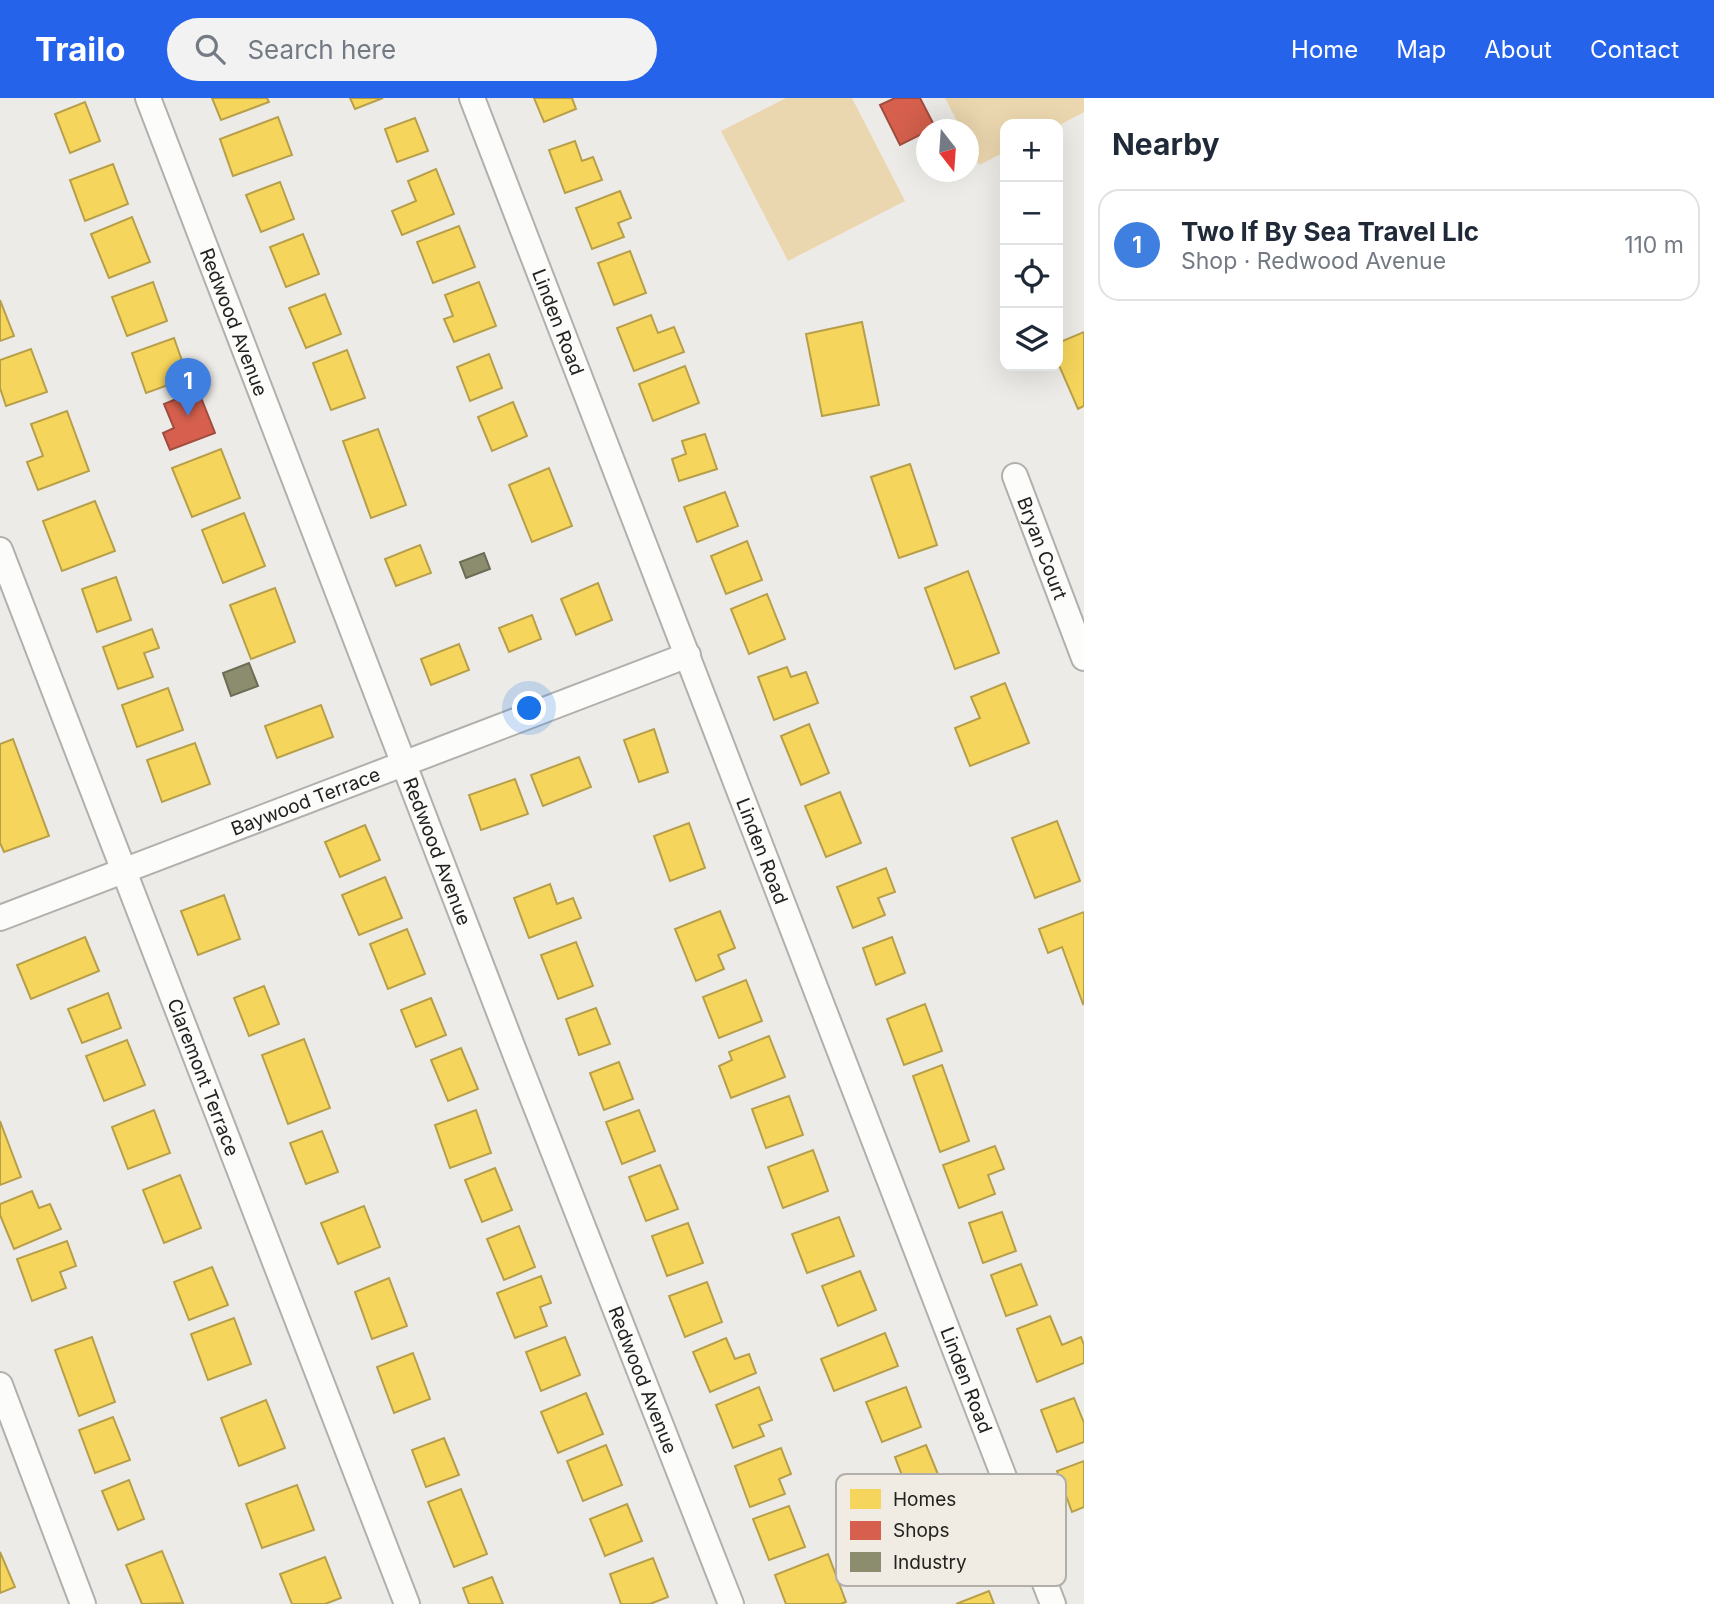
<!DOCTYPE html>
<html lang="en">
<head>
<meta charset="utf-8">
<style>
	body { margin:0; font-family:Inter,sans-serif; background:#f2f2f3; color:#1f2937 }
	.controls { position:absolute; right:21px; top:21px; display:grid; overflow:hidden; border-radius:14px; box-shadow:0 7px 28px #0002 }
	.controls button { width:63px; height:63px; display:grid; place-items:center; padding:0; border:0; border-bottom:2px solid #e0e1e3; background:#fff; color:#1f2937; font:35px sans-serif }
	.compass { position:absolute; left:916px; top:21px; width:63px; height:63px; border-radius:50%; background:#fff; box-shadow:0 7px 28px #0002; rotate:163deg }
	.you { position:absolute; left:530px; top:611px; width:24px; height:24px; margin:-18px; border:5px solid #fff; border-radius:50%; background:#1a73e8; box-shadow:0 0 0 10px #1a73e833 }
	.badge { display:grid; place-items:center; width:46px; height:46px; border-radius:50%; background:#2563eb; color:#fff; font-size:23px; font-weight:700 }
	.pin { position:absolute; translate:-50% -58px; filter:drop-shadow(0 2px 4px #0008) }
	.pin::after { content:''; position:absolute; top:37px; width:24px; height:21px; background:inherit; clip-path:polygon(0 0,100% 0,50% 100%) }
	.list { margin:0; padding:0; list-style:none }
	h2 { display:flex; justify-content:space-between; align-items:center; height:91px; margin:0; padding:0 28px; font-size:30px }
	h2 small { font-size:23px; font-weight:400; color:#747a83 }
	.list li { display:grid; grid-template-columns:46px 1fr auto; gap:21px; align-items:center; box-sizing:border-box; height:112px; margin:0 14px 14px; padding:0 14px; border:2px solid #e0e1e3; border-radius:21px }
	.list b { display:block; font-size:26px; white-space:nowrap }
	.list p { margin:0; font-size:23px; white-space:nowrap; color:#747a83 }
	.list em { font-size:23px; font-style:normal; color:#747a83 }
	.icon { flex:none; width:38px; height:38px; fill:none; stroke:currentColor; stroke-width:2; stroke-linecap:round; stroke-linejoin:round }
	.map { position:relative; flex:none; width:1084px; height:1506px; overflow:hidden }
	header { display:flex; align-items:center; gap:42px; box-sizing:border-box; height:98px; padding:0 35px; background:#2563eb; color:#fff }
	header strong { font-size:33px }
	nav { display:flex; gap:38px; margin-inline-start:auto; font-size:24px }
	.search { width:490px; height:63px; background:#f2f2f3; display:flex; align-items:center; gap:18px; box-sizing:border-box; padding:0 24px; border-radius:38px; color:#747a83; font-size:26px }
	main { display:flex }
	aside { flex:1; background:#fff }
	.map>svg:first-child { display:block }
	.green { fill:#ebd7af }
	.homes { fill:#f6d55c; stroke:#b79f4a; stroke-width:2 }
	.shops { fill:#d6604d; stroke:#a04d3f; stroke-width:2 }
	.industry { fill:#8c8c6e; stroke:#6c6c56; stroke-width:2 }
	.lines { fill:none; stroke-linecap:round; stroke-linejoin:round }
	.minor-casing { stroke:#b2b0ad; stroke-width:28 }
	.minor { stroke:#fcfcfb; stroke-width:24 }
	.labels { text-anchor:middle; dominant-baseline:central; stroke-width:7; stroke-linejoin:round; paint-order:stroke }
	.street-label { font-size:19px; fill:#23221f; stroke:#f0ece4 }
	.key { fill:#f0ece4; stroke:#b2afa9; stroke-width:2 }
	.key-label { font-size:19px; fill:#23221f }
</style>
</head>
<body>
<header>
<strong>Trailo</strong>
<div class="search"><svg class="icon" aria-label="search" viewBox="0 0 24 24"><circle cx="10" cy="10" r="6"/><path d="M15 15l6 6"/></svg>Search here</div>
<nav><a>Home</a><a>Map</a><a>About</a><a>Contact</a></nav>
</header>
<main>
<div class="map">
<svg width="1084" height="1506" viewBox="0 0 1084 1506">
	<rect width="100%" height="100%" fill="#edebe7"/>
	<g class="green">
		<polygon points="786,0 852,0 905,103 788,163 721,33"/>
		<polygon points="945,0 1084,0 1084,14 1058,28 1005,26 1005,54 979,67 969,45 968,32 961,31"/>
	</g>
	<g class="homes">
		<polygon points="212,0 267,0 269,4 221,22"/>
		<polygon points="350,0 383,0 355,11"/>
		<polygon points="534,0 572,0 576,11 544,24"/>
		<polygon points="85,4 100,43 70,55 55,16"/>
		<polygon points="278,19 292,57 233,78 220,41"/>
		<polygon points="415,20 428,53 397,64 385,31"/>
		<polygon points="575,43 582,63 593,59 602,82 565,95 549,52"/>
		<polygon points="113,66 128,106 85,123 70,82"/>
		<polygon points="436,71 454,116 402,137 392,113 416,103 408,83"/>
		<polygon points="280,84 294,121 261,134 246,97"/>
		<polygon points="620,93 631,120 618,125 624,139 592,151 576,110"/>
		<polygon points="132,119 150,164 109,180 91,136"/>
		<polygon points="459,128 475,169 433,185 417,144"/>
		<polygon points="303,136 319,176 286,189 270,149"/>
		<polygon points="630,153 646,195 614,207 598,165"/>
		<polygon points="153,184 167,223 127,238 112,199"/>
		<polygon points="479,184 496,228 454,244 444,221 453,218 445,197"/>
		<polygon points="325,196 341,236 306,250 289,210"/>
		<polygon points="0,202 14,238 0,243"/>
		<polygon points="651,217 658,235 674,229 684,254 634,273 617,230"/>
		<polygon points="862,224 879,307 822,318 806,236"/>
		<polygon points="1084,234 1084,308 1078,311 1058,265 1058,245"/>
		<polygon points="174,240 188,280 146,295 132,255"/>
		<polygon points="31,251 47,294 6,308 0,290 0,262"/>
		<polygon points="347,252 365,300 331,312 313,265"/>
		<polygon points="489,256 502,290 470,303 457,269"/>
		<polygon points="685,268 699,305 653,323 639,286"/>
		<polygon points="513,304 527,338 492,353 478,319"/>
		<polygon points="67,313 89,373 38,392 27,364 43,358 31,326"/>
		<polygon points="378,331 406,407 371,420 343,343"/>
		<polygon points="705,336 717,371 679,383 672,361 686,356 682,343"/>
		<polygon points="221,351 240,400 192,419 172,370"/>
		<polygon points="910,366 937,447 899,460 871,379"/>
		<polygon points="549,370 572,428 532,444 509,387"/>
		<polygon points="725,394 738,428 697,444 684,409"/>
		<polygon points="95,403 115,453 62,473 43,423"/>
		<polygon points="244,415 265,468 223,485 202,432"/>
		<polygon points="747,443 762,482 726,496 711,458"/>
		<polygon points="420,447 431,475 396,488 385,461"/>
		<polygon points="968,473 999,555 955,571 925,490"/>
		<polygon points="116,479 131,522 97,534 82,491"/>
		<polygon points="598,485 612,522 576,537 561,501"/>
		<polygon points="275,490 295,544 251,561 230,507"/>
		<polygon points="767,496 785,541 749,556 731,511"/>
		<polygon points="532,517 541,541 509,554 499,530"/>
		<polygon points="152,531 159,550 144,555 153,579 118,591 103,549"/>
		<polygon points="459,546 469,572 431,587 421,561"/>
		<polygon points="787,569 791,579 806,574 818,605 774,622 758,579"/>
		<polygon points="1005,585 1029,645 970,668 955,630 980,620 971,599"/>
		<polygon points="168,590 183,632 137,649 122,607"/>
		<polygon points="321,607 333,639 277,660 265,628"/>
		<polygon points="809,626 829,675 801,687 781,638"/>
		<polygon points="654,631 668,674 639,684 624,642"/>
		<polygon points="13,641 49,738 4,754 0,745 0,646"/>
		<polygon points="195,645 210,686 162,704 147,662"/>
		<polygon points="579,659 591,689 543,708 531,677"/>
		<polygon points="515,681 528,716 481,732 469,697"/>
		<polygon points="840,694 861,745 826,759 805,708"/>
		<polygon points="1057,723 1080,783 1035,800 1012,740"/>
		<polygon points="689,725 705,770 670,783 654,738"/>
		<polygon points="365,727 380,762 340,779 325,744"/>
		<polygon points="886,770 895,794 878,800 885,817 853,830 837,789"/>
		<polygon points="385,779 402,820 359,837 342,797"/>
		<polygon points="550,786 557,806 573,800 581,820 529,840 514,800"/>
		<polygon points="224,797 240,841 198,857 181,813"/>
		<polygon points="720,813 735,850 718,857 724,871 696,883 675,831"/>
		<polygon points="1084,814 1084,905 1083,906 1062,849 1048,855 1039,831"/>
		<polygon points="407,831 425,876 388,891 370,846"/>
		<polygon points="85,839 99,873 31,901 17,867"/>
		<polygon points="892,839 905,875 876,887 863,850"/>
		<polygon points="576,844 593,888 558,901 541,857"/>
		<polygon points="746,882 762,923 719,940 703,899"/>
		<polygon points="264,888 279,926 249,938 234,900"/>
		<polygon points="108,895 121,930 82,945 68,911"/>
		<polygon points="431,900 446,937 416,949 401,912"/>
		<polygon points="925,906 942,953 904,967 887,921"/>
		<polygon points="596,910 610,946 579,957 566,921"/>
		<polygon points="769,938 785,979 731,1000 719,968 732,962 729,954"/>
		<polygon points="304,941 330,1010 288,1026 262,957"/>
		<polygon points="127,942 145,987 104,1003 86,958"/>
		<polygon points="461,950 478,991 448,1003 431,962"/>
		<polygon points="619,964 633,1001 604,1012 590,975"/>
		<polygon points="942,967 969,1043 940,1054 913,978"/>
		<polygon points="789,998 803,1037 766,1050 752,1011"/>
		<polygon points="154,1012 170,1055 128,1071 112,1029"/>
		<polygon points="476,1012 491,1055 450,1070 435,1027"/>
		<polygon points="639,1012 655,1053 622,1066 606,1024"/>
		<polygon points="0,1023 21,1079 0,1087"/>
		<polygon points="322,1033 338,1074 306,1086 290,1045"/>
		<polygon points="995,1048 1004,1071 988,1077 995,1096 959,1110 943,1067"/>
		<polygon points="813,1052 828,1093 783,1110 768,1069"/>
		<polygon points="660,1067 678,1111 646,1123 629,1079"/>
		<polygon points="495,1070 512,1112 482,1124 465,1082"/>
		<polygon points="180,1077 201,1130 164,1145 143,1092"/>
		<polygon points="32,1093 39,1110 50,1106 61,1131 14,1151 0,1117 0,1106"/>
		<polygon points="364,1108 380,1149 338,1166 321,1125"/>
		<polygon points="1002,1114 1016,1153 983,1165 969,1125"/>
		<polygon points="839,1119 854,1158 807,1175 792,1136"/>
		<polygon points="688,1125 703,1165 667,1178 652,1138"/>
		<polygon points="519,1128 535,1169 504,1182 487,1141"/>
		<polygon points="67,1143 76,1168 60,1174 66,1190 32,1203 17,1161"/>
		<polygon points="1021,1166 1037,1207 1006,1218 991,1177"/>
		<polygon points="212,1169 228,1207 189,1222 174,1184"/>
		<polygon points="860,1173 876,1212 838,1228 822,1188"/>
		<polygon points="541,1178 551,1205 540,1209 547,1228 515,1240 497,1195"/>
		<polygon points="389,1180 407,1228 372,1241 355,1194"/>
		<polygon points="707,1184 722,1224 685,1239 669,1198"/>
		<polygon points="1050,1218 1062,1247 1081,1239 1084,1247 1084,1265 1037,1284 1017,1231"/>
		<polygon points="234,1220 251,1266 208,1282 191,1236"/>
		<polygon points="885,1235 898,1268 834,1293 821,1261"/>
		<polygon points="92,1239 115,1304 79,1318 55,1252"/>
		<polygon points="565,1239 580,1277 541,1293 526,1254"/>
		<polygon points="726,1240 735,1261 749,1256 756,1275 710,1294 693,1254"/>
		<polygon points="413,1255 430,1301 394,1315 377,1269"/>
		<polygon points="759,1289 772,1322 759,1327 764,1338 733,1350 716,1307"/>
		<polygon points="906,1289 921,1329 882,1344 866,1304"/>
		<polygon points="586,1295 603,1336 558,1355 541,1314"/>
		<polygon points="1074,1300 1084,1325 1084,1344 1057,1354 1041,1312"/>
		<polygon points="266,1302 285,1350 239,1368 221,1320"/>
		<polygon points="113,1319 130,1362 95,1375 79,1332"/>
		<polygon points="444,1340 459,1377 426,1389 412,1352"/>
		<polygon points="606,1347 622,1387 583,1403 567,1363"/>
		<polygon points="926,1347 944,1391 897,1410 887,1386 903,1380 895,1359"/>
		<polygon points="781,1350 791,1376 779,1381 785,1396 750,1409 735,1368"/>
		<polygon points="1084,1363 1084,1409 1072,1414 1057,1373"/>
		<polygon points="129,1382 144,1421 118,1432 102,1393"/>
		<polygon points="297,1387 314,1432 262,1450 246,1406"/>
		<polygon points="461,1391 487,1456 454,1469 428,1404"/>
		<polygon points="627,1406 642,1443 605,1458 590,1421"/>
		<polygon points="789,1408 805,1449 769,1462 753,1421"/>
		<polygon points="162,1453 183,1505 142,1506 126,1467"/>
		<polygon points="0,1454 15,1489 0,1495"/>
		<polygon points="828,1456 846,1504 841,1506 786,1506 775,1477"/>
		<polygon points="325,1459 341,1500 325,1506 292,1506 280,1476"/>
		<polygon points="653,1460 668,1499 650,1506 621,1506 610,1476"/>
		<polygon points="492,1479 503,1506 469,1506 463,1490"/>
		<polygon points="989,1493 994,1506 956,1506"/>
	</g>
	<g class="shops">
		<polygon points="895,0 920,0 935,29 926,32 926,34 900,47 880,7"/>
		<polygon points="198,292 215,335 170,352 163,335 174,330 164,306"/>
	</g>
	<g class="industry">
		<polygon points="484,455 490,471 466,480 460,464"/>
		<polygon points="249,565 258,588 231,598 223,575"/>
	</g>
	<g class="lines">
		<g class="minor-casing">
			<g id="minor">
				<path id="s1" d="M 148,0 L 516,958 L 731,1506"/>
				<path id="s2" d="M 472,0 L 1053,1506"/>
				<path id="s3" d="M 1015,378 L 1084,560"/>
				<path id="s4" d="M 0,452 L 407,1506"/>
				<path id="s5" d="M 0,820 L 688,557"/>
				<polyline points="0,1287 83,1506"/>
			</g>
		</g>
		<use href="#minor" class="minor"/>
	</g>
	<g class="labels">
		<g class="street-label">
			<text stroke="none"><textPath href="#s1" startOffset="240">Redwood Avenue</textPath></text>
			<text stroke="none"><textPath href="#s2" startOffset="240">Linden Road</textPath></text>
			<text stroke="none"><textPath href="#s3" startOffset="77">Bryan Court</textPath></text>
			<text stroke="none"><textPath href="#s5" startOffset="327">Baywood Terrace</textPath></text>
			<text stroke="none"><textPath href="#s2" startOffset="807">Linden Road</textPath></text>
			<text stroke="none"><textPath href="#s1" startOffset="807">Redwood Avenue</textPath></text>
			<text stroke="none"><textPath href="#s4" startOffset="565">Claremont Terrace</textPath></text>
			<text stroke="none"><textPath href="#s1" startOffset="1374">Redwood Avenue</textPath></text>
			<text stroke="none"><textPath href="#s2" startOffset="1374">Linden Road</textPath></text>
		</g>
	</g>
	<rect x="836" y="1376" width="230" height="112" rx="10" class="key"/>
	<rect x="850" y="1391" width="31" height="20" fill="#f6d55c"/>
	<rect x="850" y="1423" width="31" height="19" fill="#d6604d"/>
	<rect x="850" y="1454" width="31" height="20" fill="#8c8c6e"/>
	<g class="key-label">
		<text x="893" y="1408">Homes</text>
		<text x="893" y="1439">Shops</text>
		<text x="893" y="1471">Industry</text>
	</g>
</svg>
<div class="controls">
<button>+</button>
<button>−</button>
<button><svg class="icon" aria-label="locate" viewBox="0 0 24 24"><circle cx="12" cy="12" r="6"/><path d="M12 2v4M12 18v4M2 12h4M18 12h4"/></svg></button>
<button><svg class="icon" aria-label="layers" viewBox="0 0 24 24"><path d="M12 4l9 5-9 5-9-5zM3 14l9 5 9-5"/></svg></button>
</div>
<svg class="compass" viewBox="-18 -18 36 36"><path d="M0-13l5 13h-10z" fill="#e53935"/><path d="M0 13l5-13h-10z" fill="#747a83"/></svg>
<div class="you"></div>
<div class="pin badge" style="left:188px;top:318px;background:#3f7fe0">1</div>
</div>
<aside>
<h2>Nearby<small></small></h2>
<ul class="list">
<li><span class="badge" style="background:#3f7fe0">1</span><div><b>Two If By Sea Travel Llc</b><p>Shop · Redwood Avenue</p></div><em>110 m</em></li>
</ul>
</aside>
</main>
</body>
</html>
